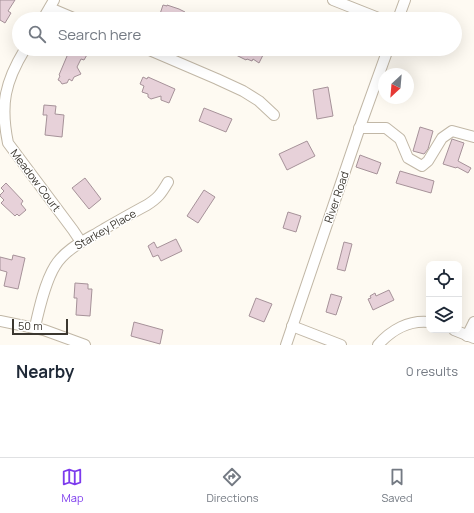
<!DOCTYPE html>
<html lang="en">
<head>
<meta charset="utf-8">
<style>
	body { margin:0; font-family:Manrope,sans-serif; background:#f2f2f3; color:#1f2937 }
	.controls { position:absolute; right:12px; bottom:12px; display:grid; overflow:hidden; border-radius:8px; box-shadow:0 4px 16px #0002 }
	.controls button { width:36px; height:36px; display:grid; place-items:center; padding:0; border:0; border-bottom:1px solid #e0e1e3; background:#fff; color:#1f2937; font:20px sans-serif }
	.compass { position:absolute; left:378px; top:68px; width:36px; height:36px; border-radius:50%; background:#fff; box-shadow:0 4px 16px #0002; rotate:206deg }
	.scale { position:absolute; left:12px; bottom:10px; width:56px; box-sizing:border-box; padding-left:4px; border:2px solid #3b3730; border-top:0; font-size:11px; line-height:14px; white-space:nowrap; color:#3b3730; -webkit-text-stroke:3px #fff; paint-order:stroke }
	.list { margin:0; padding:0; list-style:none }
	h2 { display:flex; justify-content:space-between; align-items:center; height:52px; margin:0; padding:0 16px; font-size:17px }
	h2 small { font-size:13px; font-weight:400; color:#747a83 }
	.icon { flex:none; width:22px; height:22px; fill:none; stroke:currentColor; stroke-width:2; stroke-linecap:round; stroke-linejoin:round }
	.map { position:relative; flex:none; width:474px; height:345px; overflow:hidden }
	.search { position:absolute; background:#fff; box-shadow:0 4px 16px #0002; left:12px; right:12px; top:12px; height:44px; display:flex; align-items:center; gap:10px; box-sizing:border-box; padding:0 14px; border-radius:22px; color:#747a83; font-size:15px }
	.sheet { height:112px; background:#fff }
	nav { display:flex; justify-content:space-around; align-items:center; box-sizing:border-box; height:56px; border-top:1px solid #e0e1e3; background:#fff; font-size:11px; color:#747a83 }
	nav a { display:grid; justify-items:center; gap:2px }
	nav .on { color:#7c3aed }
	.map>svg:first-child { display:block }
	.building { fill:#e7d1d9; stroke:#a69299 }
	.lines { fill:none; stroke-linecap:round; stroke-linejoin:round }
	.minor-casing { stroke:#c1b7a6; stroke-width:12 }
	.minor { stroke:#fff; stroke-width:10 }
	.labels { text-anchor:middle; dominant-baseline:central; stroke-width:3; stroke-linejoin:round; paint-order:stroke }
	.street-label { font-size:11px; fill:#3b3730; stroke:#fff }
</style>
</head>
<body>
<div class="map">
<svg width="474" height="345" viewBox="0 0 474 345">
	<rect width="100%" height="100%" fill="#fefaf2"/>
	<g class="building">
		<polygon points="0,0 15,0 8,11 11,13 5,23 0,20"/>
		<polygon points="163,5 167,6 167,5 179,9 185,12 184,14 196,18 195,19 163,19 164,16 160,14"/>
		<polygon points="70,49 79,49 88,53 84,60 81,59 77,67 81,74 74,77 72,81 69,79 67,83 66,83 62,84 60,81 58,80 60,76 59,75"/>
		<polygon points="224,49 261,49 265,51 259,63 253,59 252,61 247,59 246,60"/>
		<polygon points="143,77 147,79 148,77 175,89 169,103 161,100 161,96 151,99 148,97 148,94 142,92 144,86 140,84"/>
		<polygon points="328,87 333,116 317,119 313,90"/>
		<polygon points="44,105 56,106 55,114 64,115 62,137 45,135 47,115 43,115"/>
		<polygon points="204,108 232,119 226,132 199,121"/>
		<polygon points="420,127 433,131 428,149 424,154 413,151"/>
		<polygon points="452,139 464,143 458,161 471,168 468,173 457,167 456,168 443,164"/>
		<polygon points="307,141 315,156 287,170 279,154"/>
		<polygon points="360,155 381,163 377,174 356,167"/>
		<polygon points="400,171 434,181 431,193 396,183"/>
		<polygon points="85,178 101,199 89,209 72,188"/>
		<polygon points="6,183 23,201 21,204 26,210 19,216 17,214 15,216 1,203 4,200 0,196 0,195 4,191 1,188"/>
		<polygon points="204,190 215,197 198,223 187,216"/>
		<polygon points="288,212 301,216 296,232 283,228"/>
		<polygon points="176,239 182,251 161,261 158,255 153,257 148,246 154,242 157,248"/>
		<polygon points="344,242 352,244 345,271 337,269"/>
		<polygon points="13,255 25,258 18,289 4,286 7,272 0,270 0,257 12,260"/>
		<polygon points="75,283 88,284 88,289 92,289 90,316 76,315 77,298 74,298"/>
		<polygon points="389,290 394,300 373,310 368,299 371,298 370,296 375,293 376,296"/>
		<polygon points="331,294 342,297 336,315 326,312"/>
		<polygon points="256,298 272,304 264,322 249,316"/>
		<polygon points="134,322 163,330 160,344 131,336"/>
	</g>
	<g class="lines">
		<g class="minor-casing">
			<g id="minor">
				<polyline points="333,0 381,19"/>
				<polyline points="50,8 76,19"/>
				<polyline points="43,19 54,0"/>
				<polyline points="398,19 405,0"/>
				<path d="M 25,49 C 5,82 0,104 8,143 L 73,230 L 81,242"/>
				<polyline points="147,49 217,79 243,91 259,101 274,115"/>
				<polyline points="359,128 386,128 400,139 408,158 422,166 428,161 442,138 452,131 474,137"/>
				<polyline points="0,321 44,330 85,345"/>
				<polyline points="292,326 341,345"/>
				<path d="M 35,327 C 39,309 45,282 55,266 C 66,248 86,240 104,229 C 118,221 132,213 147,205 C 158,198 161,194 168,182"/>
				<polyline points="454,330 474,338"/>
				<polyline points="467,336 474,322"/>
				<polyline points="286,345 361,124 388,49"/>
				<path d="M 378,345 C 391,330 409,320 429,322"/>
			</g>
		</g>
		<use href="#minor" class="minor"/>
	</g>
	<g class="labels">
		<g class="street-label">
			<text transform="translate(36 180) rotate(53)">Meadow Court</text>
			<text transform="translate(336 197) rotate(-71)">River Road</text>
			<text transform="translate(105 229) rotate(-30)">Starkey Place</text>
		</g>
	</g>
</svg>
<div class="controls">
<button><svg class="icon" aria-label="locate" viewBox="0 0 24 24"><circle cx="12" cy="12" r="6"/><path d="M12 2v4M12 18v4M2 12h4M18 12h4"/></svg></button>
<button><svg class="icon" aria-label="layers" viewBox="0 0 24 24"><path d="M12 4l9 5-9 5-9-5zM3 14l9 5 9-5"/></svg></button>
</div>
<svg class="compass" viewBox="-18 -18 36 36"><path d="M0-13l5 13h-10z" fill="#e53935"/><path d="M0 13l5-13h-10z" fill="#747a83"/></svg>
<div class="scale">50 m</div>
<div class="search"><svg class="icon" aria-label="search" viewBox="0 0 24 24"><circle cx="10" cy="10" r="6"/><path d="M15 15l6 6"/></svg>Search here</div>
</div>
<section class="sheet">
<h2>Nearby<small>0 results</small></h2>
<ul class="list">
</ul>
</section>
<nav>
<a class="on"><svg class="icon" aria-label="map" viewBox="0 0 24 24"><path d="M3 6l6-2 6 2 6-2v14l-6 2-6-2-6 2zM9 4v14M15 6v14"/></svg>Map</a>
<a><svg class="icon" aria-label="directions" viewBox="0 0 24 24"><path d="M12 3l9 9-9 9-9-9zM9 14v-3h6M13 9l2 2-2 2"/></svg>Directions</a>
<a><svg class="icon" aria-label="saved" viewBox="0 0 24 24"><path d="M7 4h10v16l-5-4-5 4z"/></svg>Saved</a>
</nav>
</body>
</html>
